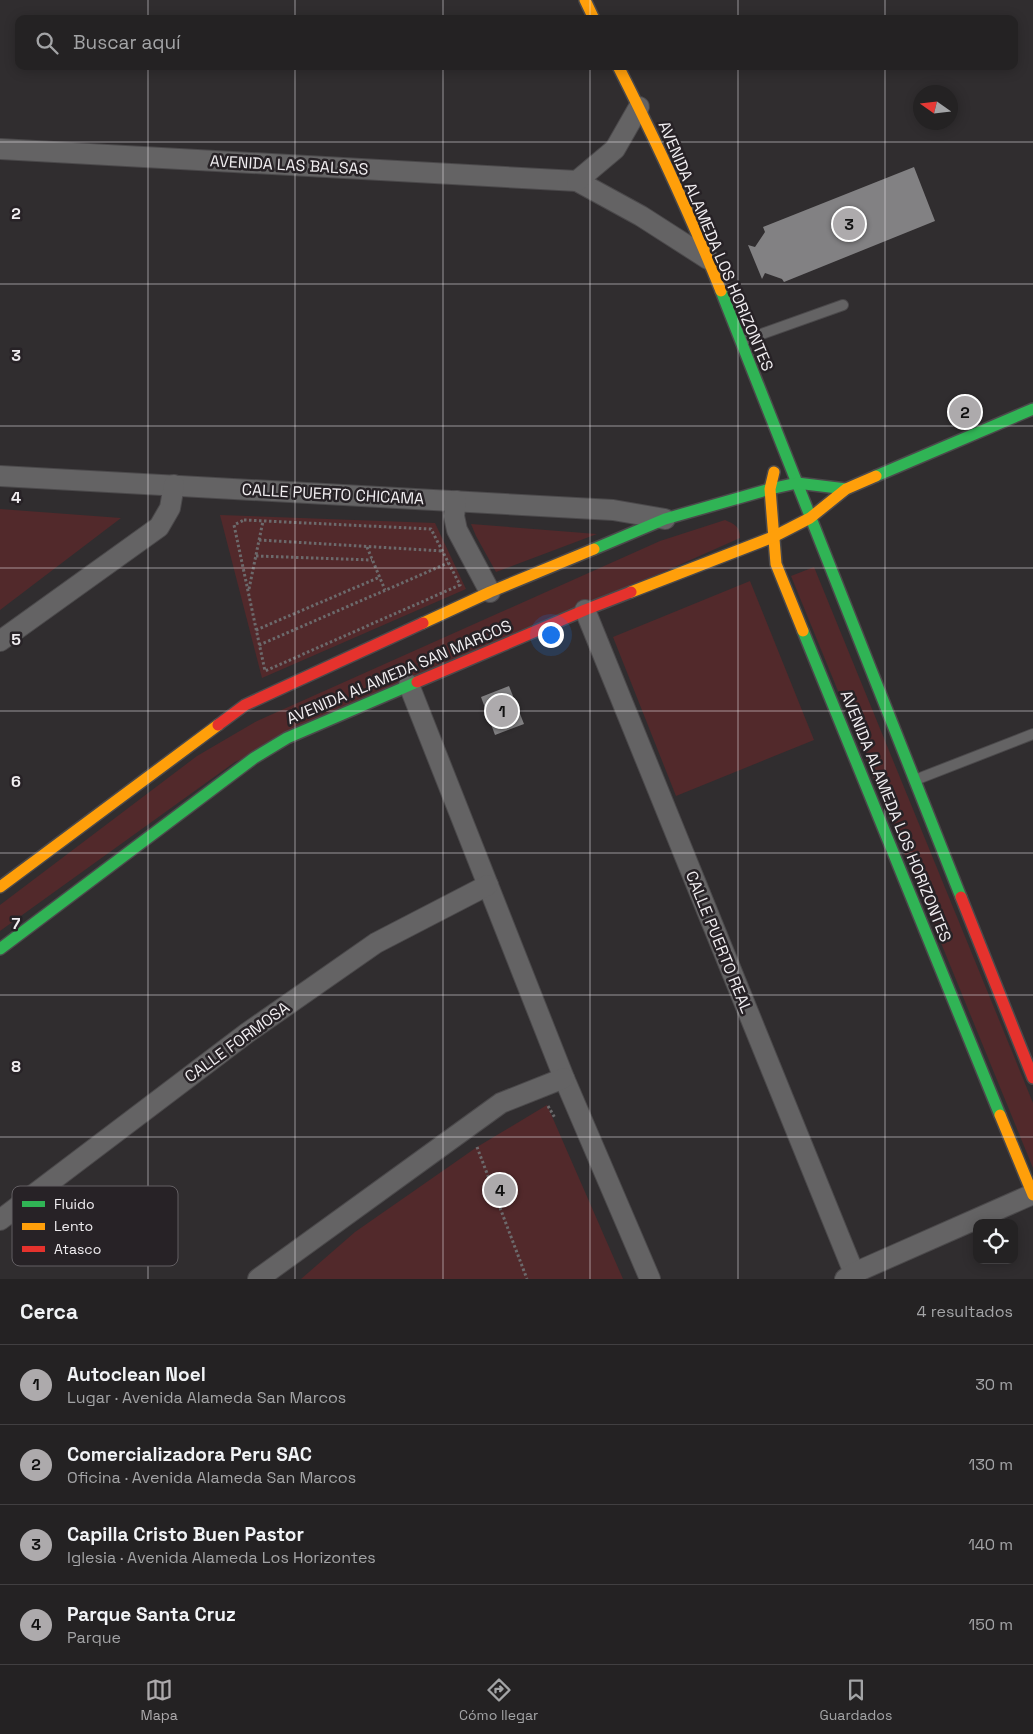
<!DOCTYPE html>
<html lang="es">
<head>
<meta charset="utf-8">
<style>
	body { margin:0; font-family:"Space Grotesk",sans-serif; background:#2c2a2b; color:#f1f3f6 }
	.controls { position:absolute; right:15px; bottom:15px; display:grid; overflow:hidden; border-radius:10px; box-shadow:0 2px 12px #0003 }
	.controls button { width:45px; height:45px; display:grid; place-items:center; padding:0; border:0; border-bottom:1px solid #413f41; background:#242223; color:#f1f3f6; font:25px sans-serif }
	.compass { position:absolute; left:913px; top:85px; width:45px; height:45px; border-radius:50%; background:#242223; box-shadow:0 2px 12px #0003; rotate:284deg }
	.you { position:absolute; left:550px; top:634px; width:18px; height:18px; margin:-12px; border:4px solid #fff; border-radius:50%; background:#1a73e8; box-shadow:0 0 0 8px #1a73e833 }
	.badge { display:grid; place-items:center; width:32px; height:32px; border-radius:50%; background:#adaaac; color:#111; font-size:16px; font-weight:700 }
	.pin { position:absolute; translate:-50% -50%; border:2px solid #fff; box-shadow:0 1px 5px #0006 }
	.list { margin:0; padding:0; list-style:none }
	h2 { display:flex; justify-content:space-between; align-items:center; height:65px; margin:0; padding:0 20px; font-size:21px }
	h2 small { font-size:16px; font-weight:400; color:#a3a4a6 }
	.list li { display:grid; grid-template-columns:32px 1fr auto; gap:15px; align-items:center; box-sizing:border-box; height:80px; padding:0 20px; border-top:1px solid #413f41 }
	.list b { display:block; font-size:19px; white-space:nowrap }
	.list p { margin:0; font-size:16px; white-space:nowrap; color:#a3a4a6 }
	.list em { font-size:16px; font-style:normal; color:#a3a4a6 }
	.icon { flex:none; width:28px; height:28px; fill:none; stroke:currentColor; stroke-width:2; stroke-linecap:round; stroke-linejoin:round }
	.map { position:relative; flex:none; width:1033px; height:1279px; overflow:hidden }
	.search { position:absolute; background:#242223; box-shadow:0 2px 12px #0003; left:15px; right:15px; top:15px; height:55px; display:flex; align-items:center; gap:12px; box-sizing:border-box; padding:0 18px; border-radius:10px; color:#a3a4a6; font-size:19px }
	.sheet { height:385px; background:#242223 }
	nav { display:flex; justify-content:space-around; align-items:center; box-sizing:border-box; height:70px; border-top:1px solid #413f41; background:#242223; font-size:14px; color:#a3a4a6 }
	nav a { display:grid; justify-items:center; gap:2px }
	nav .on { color:#adaaac }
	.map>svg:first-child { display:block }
	.green { fill:#52292b }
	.building { fill:#828183 }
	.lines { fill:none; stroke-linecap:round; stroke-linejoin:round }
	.lane-casing { stroke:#4b494b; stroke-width:12 }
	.street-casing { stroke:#4b494b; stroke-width:22 }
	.fast-casing { stroke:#4b494b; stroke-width:14 }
	.slow-casing { stroke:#4b494b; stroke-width:14 }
	.jam-casing { stroke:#4b494b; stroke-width:14 }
	.path { stroke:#6c6a6c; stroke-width:3; stroke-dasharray:2.5 2.5; stroke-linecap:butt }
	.lane { stroke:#646364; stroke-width:10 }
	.street { stroke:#646364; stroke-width:20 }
	.fast { stroke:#30b455; stroke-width:11 }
	.slow { stroke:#ff9f0a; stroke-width:11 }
	.jam { stroke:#e5322d; stroke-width:11 }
	.grid { fill:none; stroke:#f0edf0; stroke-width:1; stroke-opacity:0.55 }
	.labels { text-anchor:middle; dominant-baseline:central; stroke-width:5; stroke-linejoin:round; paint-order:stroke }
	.street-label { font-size:16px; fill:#f0edf0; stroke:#272226 }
	.key { fill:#272226; stroke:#635f63; stroke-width:1 }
	.key-label { font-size:14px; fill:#f0edf0 }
	.grid-label { font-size:16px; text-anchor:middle; font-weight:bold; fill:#f0edf0; stroke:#272226; stroke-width:5; stroke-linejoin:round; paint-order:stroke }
</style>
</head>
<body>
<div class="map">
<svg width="1033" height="1279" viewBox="0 0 1033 1279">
	<rect width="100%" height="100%" fill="#302d2f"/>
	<g class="green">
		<polygon points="0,509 121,518 0,610"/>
		<polygon points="220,515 435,523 466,589 262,678"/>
		<path d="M 725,520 C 734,524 740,526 740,538 L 235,762 L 0,931 L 0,905 L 197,756 L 257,721 L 660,541 Z"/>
		<polygon points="471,524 597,534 496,572 476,536"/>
		<polygon points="814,567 1033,1103 1033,1168 791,576"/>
		<polygon points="750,581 814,740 676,796 613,637"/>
		<polygon points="547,1105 623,1279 301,1279 355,1232 477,1147"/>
	</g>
	<g class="building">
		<polygon points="914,167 935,221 784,282 782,279 765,273 762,279 748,245 755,247 765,232 763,227"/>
		<polygon points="509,686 524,724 495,735 481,697"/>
	</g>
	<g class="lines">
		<g class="lane-casing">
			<g id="lane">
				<polyline points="742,341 843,305"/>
				<polyline points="915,780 1033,734"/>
			</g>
		</g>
		<g class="street-casing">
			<g id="street">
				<polyline points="0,149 577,181 641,216 708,259"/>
				<polyline points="577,181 615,149 639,107"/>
				<polyline points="0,476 613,510 665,519"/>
				<polyline points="456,501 454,516 457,530 490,592"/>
				<polyline points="585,610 854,1273"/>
				<polyline points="0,641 159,527 170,508 174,485"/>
				<polyline points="409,685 564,1078 650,1279"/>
				<polyline points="0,1220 247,1033 376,943 488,885"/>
				<polyline points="258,1279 501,1103 564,1078"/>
				<polyline points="845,1279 854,1273 1033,1194"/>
			</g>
		</g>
		<g class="fast-casing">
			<g id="fast">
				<polyline points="721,291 961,897"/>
				<polyline points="876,476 1033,409"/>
				<polyline points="594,549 665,519 770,489 797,483 846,489"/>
				<polyline points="803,631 1000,1115"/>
				<polyline points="0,949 254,758 287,738 417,682"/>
			</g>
		</g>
		<g class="slow-casing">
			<g id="slow">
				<polyline points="585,0 594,19"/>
				<path d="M 618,66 C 655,139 690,214 721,291"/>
				<polyline points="774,472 770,489 776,564 803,631"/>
				<polyline points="631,592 773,537 810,518 846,489 876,476"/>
				<polyline points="423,623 490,592 594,549"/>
				<polyline points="0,887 218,725"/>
				<polyline points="1000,1115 1033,1195"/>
			</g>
		</g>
		<g class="jam-casing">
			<g id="jam">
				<polyline points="417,682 585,610 631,592"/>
				<polyline points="218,725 245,705 423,623"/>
				<polyline points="961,897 1033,1078"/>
			</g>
		</g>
		<g class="path">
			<polygon points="244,520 431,529 460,585 265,671 234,525"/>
			<polyline points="259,540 443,551"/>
			<polyline points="367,547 385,590"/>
			<polyline points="256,556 372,560"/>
			<polyline points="249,589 263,521"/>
			<polyline points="256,630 380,577"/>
			<polyline points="259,645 448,563"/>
			<polyline points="548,1106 555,1118"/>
			<polyline points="477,1147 527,1279"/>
		</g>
		<use href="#lane" class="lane"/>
		<use href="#street" class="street"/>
		<use href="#fast" class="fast"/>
		<use href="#slow" class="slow"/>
		<use href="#jam" class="jam"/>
	</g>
	<path class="grid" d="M 148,0 L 148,19M 295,0 L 295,19M 443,0 L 443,19M 590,0 L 590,19M 738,0 L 738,19M 885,0 L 885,19M 148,66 L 148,1279M 295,66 L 295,1279M 443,66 L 443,1279M 590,66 L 590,1279M 738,66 L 738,1279M 885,66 L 885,1279M 0,142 L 1033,142M 0,284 L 1033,284M 0,426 L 1033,426M 0,568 L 1033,568M 0,711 L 1033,711M 0,853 L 1033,853M 0,995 L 1033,995M 0,1137 L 1033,1137"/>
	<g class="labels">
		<g class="street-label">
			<text transform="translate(289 165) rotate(3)">AVENIDA LAS BALSAS</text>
			<text transform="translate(716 246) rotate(67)">AVENIDA ALAMEDA LOS HORIZONTES</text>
			<text transform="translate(333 494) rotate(3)">CALLE PUERTO CHICAMA</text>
			<text transform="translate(399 672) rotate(-23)">AVENIDA ALAMEDA SAN MARCOS</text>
			<text transform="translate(896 816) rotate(68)">AVENIDA ALAMEDA LOS HORIZONTES</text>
			<text transform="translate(719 942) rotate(68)">CALLE PUERTO REAL</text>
			<text transform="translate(237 1042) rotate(-36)">CALLE FORMOSA</text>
		</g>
	</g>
	<rect x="12" y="1186" width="166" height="80" rx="8" class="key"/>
	<rect x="22" y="1201" width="23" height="6" fill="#30b455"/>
	<rect x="22" y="1223" width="23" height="7" fill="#ff9f0a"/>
	<rect x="22" y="1246" width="23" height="6" fill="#e5322d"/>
	<g class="key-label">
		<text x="54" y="1209">Fluido</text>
		<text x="54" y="1231">Lento</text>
		<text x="54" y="1254">Atasco</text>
	</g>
	<g class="grid-label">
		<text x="16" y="219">2</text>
		<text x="16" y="361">3</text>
		<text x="16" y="503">4</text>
		<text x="16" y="645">5</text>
		<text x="16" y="787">6</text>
		<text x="16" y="929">7</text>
		<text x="16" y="1072">8</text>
	</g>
</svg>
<div class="controls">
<button><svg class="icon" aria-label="locate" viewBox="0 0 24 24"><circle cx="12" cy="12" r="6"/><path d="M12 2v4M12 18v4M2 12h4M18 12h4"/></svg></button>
</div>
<svg class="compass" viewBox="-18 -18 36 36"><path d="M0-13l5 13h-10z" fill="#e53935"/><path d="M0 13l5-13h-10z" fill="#a3a4a6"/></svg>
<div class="you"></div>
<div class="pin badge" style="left:502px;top:711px">1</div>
<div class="pin badge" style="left:965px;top:412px">2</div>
<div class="pin badge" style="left:849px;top:224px">3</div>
<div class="pin badge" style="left:500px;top:1190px">4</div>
<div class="search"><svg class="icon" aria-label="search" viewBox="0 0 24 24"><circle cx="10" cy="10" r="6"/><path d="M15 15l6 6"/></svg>Buscar aquí</div>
</div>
<section class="sheet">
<h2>Cerca<small>4 resultados</small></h2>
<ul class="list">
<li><span class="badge">1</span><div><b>Autoclean Noel</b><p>Lugar · Avenida Alameda San Marcos</p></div><em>30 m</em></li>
<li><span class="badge">2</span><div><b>Comercializadora Peru SAC</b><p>Oficina · Avenida Alameda San Marcos</p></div><em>130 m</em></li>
<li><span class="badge">3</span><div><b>Capilla Cristo Buen Pastor</b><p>Iglesia · Avenida Alameda Los Horizontes</p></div><em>140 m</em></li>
<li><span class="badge">4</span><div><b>Parque Santa Cruz</b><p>Parque</p></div><em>150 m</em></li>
</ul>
</section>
<nav>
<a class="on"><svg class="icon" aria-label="map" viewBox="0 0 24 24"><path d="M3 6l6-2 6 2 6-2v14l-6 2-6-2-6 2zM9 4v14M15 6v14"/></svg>Mapa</a>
<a><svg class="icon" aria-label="directions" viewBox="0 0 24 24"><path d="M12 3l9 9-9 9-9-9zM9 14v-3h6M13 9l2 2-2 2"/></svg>Cómo llegar</a>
<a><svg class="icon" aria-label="saved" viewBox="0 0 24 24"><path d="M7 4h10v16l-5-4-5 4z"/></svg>Guardados</a>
</nav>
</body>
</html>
